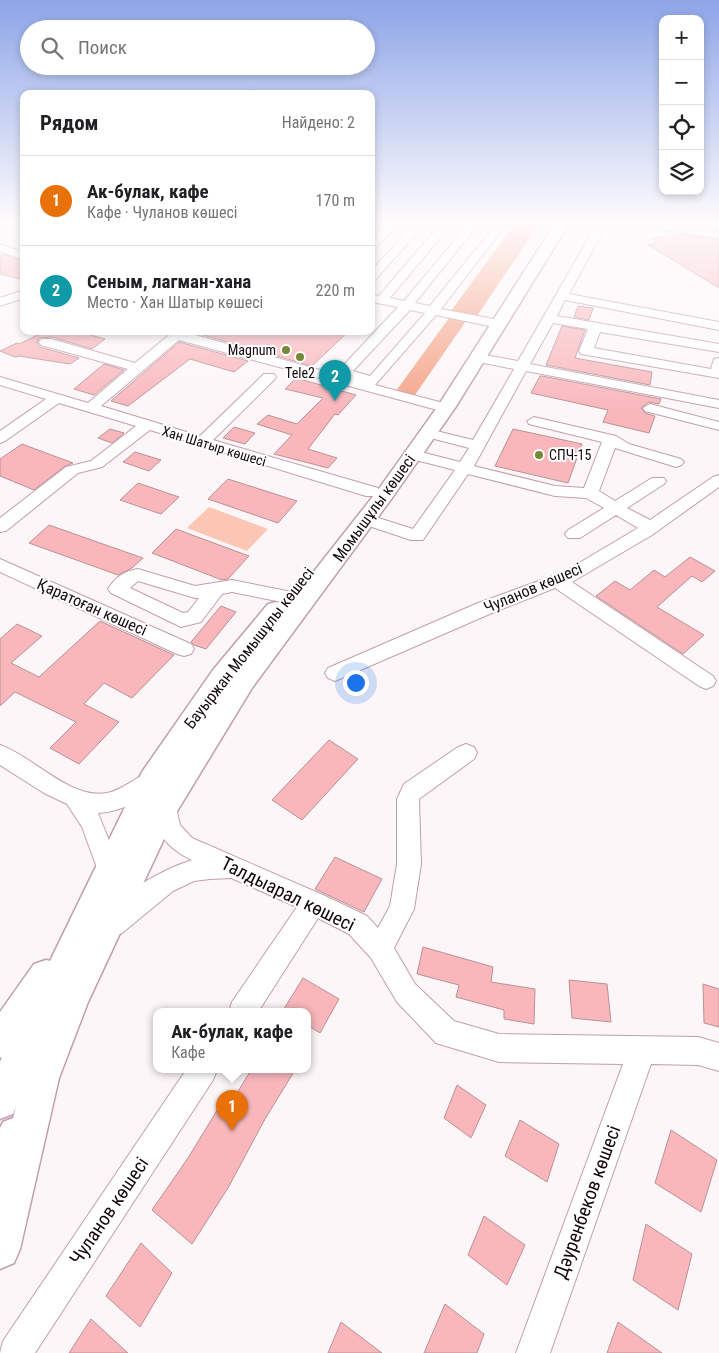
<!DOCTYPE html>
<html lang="ru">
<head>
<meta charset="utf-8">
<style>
	body { margin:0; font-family:"Roboto Condensed",sans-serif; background:#f2f2f2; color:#202124 }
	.controls { position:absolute; right:15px; top:15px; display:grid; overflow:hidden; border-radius:10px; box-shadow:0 2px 8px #0003 }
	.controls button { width:45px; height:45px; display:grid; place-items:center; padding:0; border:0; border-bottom:1px solid #e0e0e0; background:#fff; color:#202124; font:25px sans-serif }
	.you { position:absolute; left:355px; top:682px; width:18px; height:18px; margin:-12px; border:4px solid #fff; border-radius:50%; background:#1a73e8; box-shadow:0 0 0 8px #1a73e833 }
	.badge { display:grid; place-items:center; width:32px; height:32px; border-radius:50%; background:#ea580c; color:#fff; font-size:16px; font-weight:700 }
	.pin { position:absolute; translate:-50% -41px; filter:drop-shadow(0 1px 2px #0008) }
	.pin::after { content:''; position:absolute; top:26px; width:18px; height:15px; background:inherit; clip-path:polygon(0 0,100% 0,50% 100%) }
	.popup { position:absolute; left:153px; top:1008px; width:158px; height:65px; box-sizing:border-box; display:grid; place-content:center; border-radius:10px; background:#fff; filter:drop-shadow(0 1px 4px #0005); font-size:16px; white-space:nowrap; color:#757577 }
	.popup b { font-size:19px; color:#202124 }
	.popup::after { content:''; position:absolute; left:50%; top:100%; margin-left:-10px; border:10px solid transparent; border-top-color:#fff }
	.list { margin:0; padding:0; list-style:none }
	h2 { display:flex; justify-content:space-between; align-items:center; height:65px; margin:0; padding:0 20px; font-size:21px }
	h2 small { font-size:16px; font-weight:400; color:#757577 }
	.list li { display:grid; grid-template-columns:32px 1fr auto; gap:15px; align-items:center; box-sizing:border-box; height:90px; padding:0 20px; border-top:1px solid #e0e0e0 }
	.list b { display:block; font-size:19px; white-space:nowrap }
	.list p { margin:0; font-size:16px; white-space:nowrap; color:#757577 }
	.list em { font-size:16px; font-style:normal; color:#757577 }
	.icon { flex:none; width:28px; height:28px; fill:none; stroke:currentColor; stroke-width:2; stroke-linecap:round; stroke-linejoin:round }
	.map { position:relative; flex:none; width:719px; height:1353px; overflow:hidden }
	.search { position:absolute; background:#fff; box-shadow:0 2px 8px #0003; left:20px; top:20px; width:355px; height:55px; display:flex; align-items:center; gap:12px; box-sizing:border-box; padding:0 18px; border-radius:28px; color:#757577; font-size:19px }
	.panel { position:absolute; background:#fff; box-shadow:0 2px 8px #0003; left:20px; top:90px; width:355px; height:245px; border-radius:10px }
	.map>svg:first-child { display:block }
	.green { fill:#fcc6b4 }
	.forest { fill:#f4a589 }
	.building { fill:#f9b7bc; stroke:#b99194 }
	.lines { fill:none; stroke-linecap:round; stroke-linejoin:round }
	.minor-casing { stroke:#c19eaf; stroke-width:2 }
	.major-casing { stroke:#c19eaf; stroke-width:3 }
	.minor { fill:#fff; fill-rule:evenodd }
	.major { fill:#fff; fill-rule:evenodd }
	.poi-dot { fill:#768736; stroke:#fff; stroke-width:2 }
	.labels { text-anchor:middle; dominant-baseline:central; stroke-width:4; stroke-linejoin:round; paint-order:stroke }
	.far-poi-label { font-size:14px; fill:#14080e; stroke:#fff; text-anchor:end }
	.far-street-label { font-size:14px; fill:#14080e; stroke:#fff }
	.street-label { font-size:16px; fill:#14080e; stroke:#fff }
	.near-street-label { font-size:19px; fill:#14080e; stroke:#fff }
</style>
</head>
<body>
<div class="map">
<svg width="719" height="1353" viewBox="0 0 719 1353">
	<rect width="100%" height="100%" fill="#fdf6f9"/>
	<polygon class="green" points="209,507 268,529 247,551 187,528"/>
	<g class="forest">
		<polygon points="516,222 538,225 477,316 451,311"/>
		<polygon points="449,318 466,321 415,395 396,391"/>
	</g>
	<g class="building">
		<polygon points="681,234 719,240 719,288 648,245 658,243 652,239"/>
		<polygon points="4,254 24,262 24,280 0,274 0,256"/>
		<polygon points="578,306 593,308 589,320 574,317"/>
		<polygon points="562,326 585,330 575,358 652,372 650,385 546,365"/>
		<polygon points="46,331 76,331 105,339 92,349 52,337 39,338 37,343 40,347 79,358 70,364 19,356 15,357 0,351 17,343 19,344"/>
		<polygon points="189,331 349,331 312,366"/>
		<polygon points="179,342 248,361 234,372 190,359 128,406 111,401"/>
		<polygon points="104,364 124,370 94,395 74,389"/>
		<polygon points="540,376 542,376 661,399 659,404 649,402 641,408 645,413 655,416 649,433 603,422 608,410 531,393"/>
		<polygon points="296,378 356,395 338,415 335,414 308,449 337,458 328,468 274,454 292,435 257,424 268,415 297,424 323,398 285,389"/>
		<polygon points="234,427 255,433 245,444 223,438"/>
		<polygon points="110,429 124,433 112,443 98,438"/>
		<polygon points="513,429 582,444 568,483 495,466"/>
		<polygon points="22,444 73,463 65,466 34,490 0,476 0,459"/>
		<polygon points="135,452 161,460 149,471 123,462"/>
		<polygon points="228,479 297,501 278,523 208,499"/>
		<polygon points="138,483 179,497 161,514 120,500"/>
		<polygon points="49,525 100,543 143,558 132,568 118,575 29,543"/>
		<polygon points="176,529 249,556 228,579 222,580 152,553"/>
		<polygon points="690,557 715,571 702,582 692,576 657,607 704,635 683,654 596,596 615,581 630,590 654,570 665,577"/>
		<polygon points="221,606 236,612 206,649 194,645 191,642"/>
		<polygon points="100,621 174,655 132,698 104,683 84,704 119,722 79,764 50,748 76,722 15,692 0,706 0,639 17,624 42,636 11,663 39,677"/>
		<polygon points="329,740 358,759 302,820 272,800"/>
		<polygon points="335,857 382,879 364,912 315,889"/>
		<polygon points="423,947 493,967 491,982 535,989 534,1024 504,1019 504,1010 456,997 459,985 417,974"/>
		<polygon points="303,978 339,999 320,1033 307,1025 307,1012 282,1012"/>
		<polygon points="569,980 607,984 611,1022 572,1018"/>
		<polygon points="703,984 719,989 719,1027 704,1023"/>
		<polygon points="251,1070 295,1070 265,1119 228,1188 192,1244 152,1210 188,1158 227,1094 234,1098"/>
		<polygon points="457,1085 486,1105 471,1138 444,1118"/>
		<polygon points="520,1120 559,1144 547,1182 505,1156"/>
		<polygon points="671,1130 717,1160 701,1212 655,1183"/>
		<polygon points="484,1216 525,1245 507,1285 468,1255"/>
		<polygon points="646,1224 692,1254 678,1310 633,1280"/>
		<polygon points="141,1243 172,1273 140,1327 106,1296"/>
		<polygon points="445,1304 484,1334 477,1353 424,1353"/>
		<polygon points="91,1319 128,1353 69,1353"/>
		<polygon points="341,1322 382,1353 328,1353"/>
		<polygon points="618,1322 662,1353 607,1353"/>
	</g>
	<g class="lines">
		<g class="minor-casing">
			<g id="minor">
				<polygon points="0,222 14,222 24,226 24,233"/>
				<polygon points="389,222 400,222 375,249 371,250 371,240"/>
				<polygon points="416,222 427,222 375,280 371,281 371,271"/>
				<path d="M 442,222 L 453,222 L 390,298 L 404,301 L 470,222 L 480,222 L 415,303 L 430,306 L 498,222 L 508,222 L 441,309 L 499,320 L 505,324 L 499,328 L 436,315 L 375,385 L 451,405 L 453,408 L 451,411 L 441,411 L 179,340 L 101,406 L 200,436 L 264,374 L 274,374 L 276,377 L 274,380 L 213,440 L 378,488 L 380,492 L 378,496 L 366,496 L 150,430 L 102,467 L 78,473 L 6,531 L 0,532 L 0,518 L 66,467 L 91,461 L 136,426 L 59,403 L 5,441 L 0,443 L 0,431 L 46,399 L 0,385 L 0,377 L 88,403 L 128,369 L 41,345 L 39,342 L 41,339 L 51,339 L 135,363 L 169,335 L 167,331 L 181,331 L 338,375 L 339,370 L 398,307 L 371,302 L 371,294 L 379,296 ZM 410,310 L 425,313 L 370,376 L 353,371 Z"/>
				<polygon points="529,222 548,222 548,223 543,226 530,224"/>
				<polygon points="598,222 608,222 569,294 719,322 719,330 565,300 557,316 719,344 719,352 600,332 594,348 711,369 714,359 719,358 719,378 581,354 579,351 588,329 553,323 530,364 719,400 719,408 526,371 474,466 555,486 584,488 602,442 529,424 527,421 534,417 616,436 629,444 681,459 684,462 681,465 676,467 615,448 599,491 615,501 652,478 664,478 666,481 664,484 627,508 650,520 713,477 719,475 719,487 652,535 572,582 713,676 716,681 713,686 706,689 699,686 555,588 492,613 342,678 335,681 328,678 325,673 328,668 478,603 564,572 638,528 616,515 580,538 568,538 565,534 568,530 604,508 586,498 555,496 468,474 423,540 411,540 360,523 358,519 360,515 366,514 413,529 455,470 408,458 405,455 413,450 460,462 469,448 423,436 421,433 428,429 473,440 514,369 474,361 472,358 479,354 518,361"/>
				<polygon points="626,222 652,222 719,232 719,238 631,225"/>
				<polygon points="0,244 24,253 24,260 0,251"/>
				<polygon points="24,290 24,298 0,306 0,298"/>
				<polygon points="650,404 719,422 719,430 645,411 643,408"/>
				<polygon points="0,559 191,644 194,649 191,654 184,656 177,654 0,572"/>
				<path d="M 138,569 L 195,586 L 232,580 L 287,591 L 293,592 L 296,597 L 293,602 L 287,603 L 232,592 L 222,594 L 201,622 L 181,627 L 111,593 L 108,589 C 115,577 125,571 138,569 ZM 138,581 L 195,598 L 199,598 L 188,612 L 183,613 L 130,588 Z"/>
				<path d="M 466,744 L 474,747 L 477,753 L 474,759 L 419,799 L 421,864 L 414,909 L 394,948 L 415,984 L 454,1021 L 499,1034 L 698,1037 L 719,1043 L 719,1071 L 698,1065 L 651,1064 L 550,1353 L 516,1353 L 623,1064 L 499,1062 L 436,1043 L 397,1002 L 371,958 L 349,934 L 318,918 L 258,1012 L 229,1012 L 232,1002 L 297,907 L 231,878 L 210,879 L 194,881 L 173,891 L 122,933 L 113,936 L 104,933 L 100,924 C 112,896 164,869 192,860 C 169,850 145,826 158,798 L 166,795 L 174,798 L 180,825 L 192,838 L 323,895 L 367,916 L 378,928 L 390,906 L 397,864 L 397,799 L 404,784 L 458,747 Z"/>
				<path d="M 0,745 C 33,756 70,800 107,793 C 123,790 137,776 152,771 L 160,773 L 163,780 C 155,797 116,813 98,813 L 120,868 L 116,876 L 108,879 L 100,876 L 82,827 L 67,804 L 44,793 L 0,765 Z"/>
				<polygon points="186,1070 217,1070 213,1080 35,1353 0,1353 3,1341"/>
			</g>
		</g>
		<g class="major-casing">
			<polygon id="major" points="556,222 570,222 455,408 392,498 252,688 176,813 88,1002 59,1078 20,1249 14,1263 0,1269 0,1128 3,1122 13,1118 16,1107 13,1114 0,1119 0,1062 2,1057 0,1058 0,1012 34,964 46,960 50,961 142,772 213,670 268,604 276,602 284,604 286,607 378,490 438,406"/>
		</g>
		<use href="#minor" class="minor"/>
		<use href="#major" class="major"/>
	</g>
	<linearGradient id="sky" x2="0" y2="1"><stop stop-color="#8da5e8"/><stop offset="0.54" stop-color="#fefbfc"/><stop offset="1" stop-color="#fefbfc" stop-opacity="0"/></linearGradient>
	<rect width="719" height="411" fill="url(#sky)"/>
	<g class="poi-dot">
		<circle cx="286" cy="350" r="5"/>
		<circle cx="300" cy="357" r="5"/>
		<circle cx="539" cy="455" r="5"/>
	</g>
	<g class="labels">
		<g class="far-poi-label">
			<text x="276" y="350">Magnum</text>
			<text x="300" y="373" text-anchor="middle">Tele2</text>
			<text x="549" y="455" text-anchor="start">СПЧ-15</text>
		</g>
		<g class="far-street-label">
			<text transform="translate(214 446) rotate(17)">Хан Шатыр көшесі</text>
		</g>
		<g class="street-label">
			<text transform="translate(374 508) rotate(-54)">Момышұлы көшесі</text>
			<text transform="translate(533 588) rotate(-23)">Чуланов көшесі</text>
			<text transform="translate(92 607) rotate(24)">Қаратоған көшесі</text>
			<text transform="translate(249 648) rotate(-52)">Бауыржан Момышұлы көшесі</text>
		</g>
		<g class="near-street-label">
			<text transform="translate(288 894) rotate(26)">Талдыарал көшесі</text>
			<text transform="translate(587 1202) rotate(-70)">Дәуренбеков көшесі</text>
			<text transform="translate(109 1211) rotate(-56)">Чуланов көшесі</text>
		</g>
	</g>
</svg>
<div class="controls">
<button>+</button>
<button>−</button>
<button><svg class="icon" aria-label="locate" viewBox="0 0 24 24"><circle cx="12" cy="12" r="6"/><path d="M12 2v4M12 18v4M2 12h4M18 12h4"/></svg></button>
<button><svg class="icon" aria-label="layers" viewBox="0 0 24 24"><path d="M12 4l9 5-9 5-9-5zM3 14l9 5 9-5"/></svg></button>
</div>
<div class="you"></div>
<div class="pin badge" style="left:232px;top:1131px;background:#e8710a">1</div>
<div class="popup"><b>Ак-булак, кафе</b>Кафе</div>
<div class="pin badge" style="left:335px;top:401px;background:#0f9aa8">2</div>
<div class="search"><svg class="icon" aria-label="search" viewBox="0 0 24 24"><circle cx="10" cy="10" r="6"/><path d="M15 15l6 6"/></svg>Поиск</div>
<section class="panel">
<h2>Рядом<small>Найдено: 2</small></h2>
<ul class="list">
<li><span class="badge" style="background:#e8710a">1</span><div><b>Ак-булак, кафе</b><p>Кафе · Чуланов көшесі</p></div><em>170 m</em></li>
<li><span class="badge" style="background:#0f9aa8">2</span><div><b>Сеным, лагман-хана</b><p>Место · Хан Шатыр көшесі</p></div><em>220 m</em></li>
</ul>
</section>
</div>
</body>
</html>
